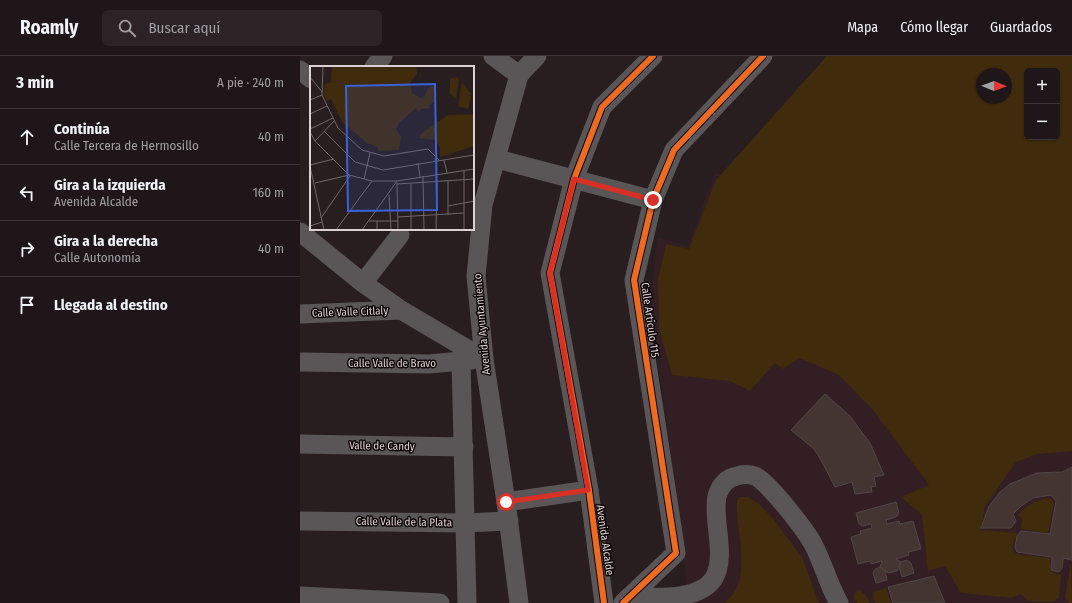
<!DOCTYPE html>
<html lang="es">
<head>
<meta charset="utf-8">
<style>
	body { margin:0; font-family:"Fira Sans Condensed",sans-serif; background:#2b2325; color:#f1f3f6 }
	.controls { position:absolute; right:12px; top:12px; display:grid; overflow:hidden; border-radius:6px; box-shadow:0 1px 3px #0004 }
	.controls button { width:36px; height:36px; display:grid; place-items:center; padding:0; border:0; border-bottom:1px solid #3c3537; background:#1e1618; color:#f1f3f6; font:20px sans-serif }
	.compass { position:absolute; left:676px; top:12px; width:36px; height:36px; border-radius:50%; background:#1e1618; box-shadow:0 1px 3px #0004; rotate:91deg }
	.stop { position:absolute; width:12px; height:12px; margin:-9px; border:3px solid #d93025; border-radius:50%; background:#fff }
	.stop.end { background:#d93025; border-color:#fff; box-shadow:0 1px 4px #0008 }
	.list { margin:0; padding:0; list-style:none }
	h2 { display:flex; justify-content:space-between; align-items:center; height:52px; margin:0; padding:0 16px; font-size:17px }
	h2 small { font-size:13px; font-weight:400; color:#a19fa2 }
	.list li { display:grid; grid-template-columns:26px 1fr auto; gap:12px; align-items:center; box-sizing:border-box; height:56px; padding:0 16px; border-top:1px solid #3c3537 }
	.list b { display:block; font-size:15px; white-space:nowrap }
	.list p { margin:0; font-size:13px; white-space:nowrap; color:#a19fa2 }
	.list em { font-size:13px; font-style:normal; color:#a19fa2 }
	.icon { flex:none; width:22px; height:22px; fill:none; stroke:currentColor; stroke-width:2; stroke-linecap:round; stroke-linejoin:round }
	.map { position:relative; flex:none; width:772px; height:547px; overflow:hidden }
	header { display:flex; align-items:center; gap:24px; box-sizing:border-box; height:56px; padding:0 20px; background:#1e1618; border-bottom:1px solid #3c3537 }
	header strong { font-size:19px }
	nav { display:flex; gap:22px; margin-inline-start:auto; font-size:14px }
	.search { width:280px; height:36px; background:#2b2325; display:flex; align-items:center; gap:10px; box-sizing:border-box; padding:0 14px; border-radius:6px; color:#a19fa2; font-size:15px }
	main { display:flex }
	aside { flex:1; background:#1e1618 }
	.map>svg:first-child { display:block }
	.built { fill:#331e23 }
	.green { fill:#402b0d; fill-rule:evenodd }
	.building { fill:#443532; stroke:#4f4646 }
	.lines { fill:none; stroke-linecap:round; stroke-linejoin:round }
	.minor { stroke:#5a5658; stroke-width:19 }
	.cycleway-casing { stroke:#0f0809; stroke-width:8 }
	.cycleway { stroke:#ed6a23; stroke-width:6 }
	.route { stroke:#d93025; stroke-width:5 }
	.labels { text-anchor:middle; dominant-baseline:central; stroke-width:3; stroke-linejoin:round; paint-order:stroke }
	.street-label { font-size:11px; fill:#dcd0d2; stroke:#0f0809 }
	.inset-road { fill:none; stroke:#706567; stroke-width:1 }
	.view { fill:#3a62d7; fill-opacity:0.15; stroke:#3a62d7; stroke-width:2 }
	.inset-edge { fill:none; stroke:#dcd0d2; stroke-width:2 }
</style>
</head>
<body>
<header>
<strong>Roamly</strong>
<div class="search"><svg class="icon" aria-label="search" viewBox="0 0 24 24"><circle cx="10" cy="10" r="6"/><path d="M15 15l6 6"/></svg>Buscar aquí</div>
<nav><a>Mapa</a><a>Cómo llegar</a><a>Guardados</a></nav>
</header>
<main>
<aside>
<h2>3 min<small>A pie · 240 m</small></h2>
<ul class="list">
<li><svg class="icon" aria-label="ahead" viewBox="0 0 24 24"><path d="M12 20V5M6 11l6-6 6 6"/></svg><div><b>Continúa</b><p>Calle Tercera de Hermosillo</p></div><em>40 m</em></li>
<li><svg class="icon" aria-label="left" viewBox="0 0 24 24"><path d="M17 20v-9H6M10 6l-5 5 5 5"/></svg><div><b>Gira a la izquierda</b><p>Avenida Alcalde</p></div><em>160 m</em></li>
<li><svg class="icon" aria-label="right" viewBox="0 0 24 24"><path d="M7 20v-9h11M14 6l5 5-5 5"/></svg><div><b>Gira a la derecha</b><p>Calle Autonomía</p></div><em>40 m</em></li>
<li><svg class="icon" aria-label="arrive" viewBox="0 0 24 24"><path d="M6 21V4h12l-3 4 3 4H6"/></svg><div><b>Llegada al destino</b></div></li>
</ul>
</aside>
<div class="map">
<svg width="772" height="547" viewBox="0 0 772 547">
	<rect width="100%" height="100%" fill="#281e20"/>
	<polygon class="built" points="772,92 772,547 387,547 386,520 351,244 357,181 388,190 415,117 481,143"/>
	<g class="green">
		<path d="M 527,0 L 772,0 L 772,395 L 737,398 L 716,406 L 685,450 L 681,474 L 717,477 L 712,491 L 716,498 L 750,502 L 750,515 L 761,519 L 759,541 L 753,546 L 728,545 L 721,538 L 712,542 L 661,537 L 645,510 L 628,515 L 622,459 L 601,441 L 629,429 L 573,354 L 539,319 L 499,302 L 483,313 L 475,307 L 450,335 L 430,325 L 372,319 L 359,272 L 358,223 L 366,188 L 389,193 L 416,124 ZM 727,15 L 757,15 L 757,81 L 727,81 ZM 682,18 L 706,18 L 706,42 L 682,42 Z"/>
		<path d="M 440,441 L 448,441 L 459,448 L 474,464 L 502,501 L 519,547 L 424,547 C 455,525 435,476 437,444 Z"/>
		<path d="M 750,442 L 754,446 L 748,477 L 721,473 L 722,463 L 718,459 C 727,449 737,443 750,442 Z"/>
		<polygon points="771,505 772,547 769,547 765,542"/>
		<polygon points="586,532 591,547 575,547 573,540 574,536"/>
		<polygon points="560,534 568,542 569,547 558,547 554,544 554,537"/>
	</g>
	<g class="building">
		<polygon points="525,338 550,360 570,387 584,419 574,421 576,430 571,431 572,436 555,438 552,426 535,431 521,404 514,393 491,374"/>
		<polygon points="772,411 772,504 763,502 762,512 759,516 751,514 752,501 717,496 715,491 717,480 721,475 750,478 756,445 751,439 733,442 721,450 713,458 716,465 711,472 681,472 689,450 700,436 710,428 737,417 762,416"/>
		<polygon points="596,446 599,457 596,461 586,464 587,468 599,465 600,468 613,465 621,493 608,496 609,499 596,503 601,506 597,515 588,517 580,511 582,505 571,508 570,505 558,508 551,481 561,478 560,475 572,472 571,468 563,470 559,468 556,457"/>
		<polygon points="607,504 611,507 614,517 602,521 599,511 601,506"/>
		<polygon points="580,511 585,515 587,524 576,527 573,517 575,513"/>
		<polygon points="634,520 645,547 593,547 588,531"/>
	</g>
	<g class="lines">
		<g class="minor">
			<polyline points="193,0 219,19"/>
			<polyline points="74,11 83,0"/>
			<polyline points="0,14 11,23"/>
			<polyline points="197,103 353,144"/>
			<polyline points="0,176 63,227 101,254 184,303"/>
			<polyline points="63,227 100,179"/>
			<polyline points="0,258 101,254"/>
			<polyline points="161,305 167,547"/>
			<polyline points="0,306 129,308 172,304"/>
			<polyline points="0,388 164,391"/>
			<polyline points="206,446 289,434"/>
			<polyline points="0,465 165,467 209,465"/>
			<polyline points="0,540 140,547"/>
			<path d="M 329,541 C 353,541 399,546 414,522 C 427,500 412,463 417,440 C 420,430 426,422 437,420 C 442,418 450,418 455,420 C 469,427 503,471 512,486 C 523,506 528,528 539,547"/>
			<polyline points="219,547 206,446 184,303 176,220 183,149 219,19 237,0"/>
			<polyline points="304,547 289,434 250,217 274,123 302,51 353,0"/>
			<polyline points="323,547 376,497 334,224 353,144 374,94 463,0"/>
		</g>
		<g class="cycleway-casing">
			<g id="cycleway">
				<polyline points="304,547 289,434 250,217 274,123 302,51 353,0"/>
				<polyline points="323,547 376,497 334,224 353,144 374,94 463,0"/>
			</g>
		</g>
		<use href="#cycleway" class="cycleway"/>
	</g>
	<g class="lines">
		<polyline class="route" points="206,446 288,434 250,217 274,123 353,144"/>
	</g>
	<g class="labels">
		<g class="street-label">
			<text transform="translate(50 256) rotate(-2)">Calle Valle Citlaly</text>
			<text transform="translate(350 264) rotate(82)">Calle Artículo 115</text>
			<text transform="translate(182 268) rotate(-95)">Avenida Ayuntamiento</text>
			<text x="92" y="307">Calle Valle de Bravo</text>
			<text transform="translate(82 390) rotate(1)">Valle de Candy</text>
			<text transform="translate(104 466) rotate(1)">Calle Valle de la Plata</text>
			<text transform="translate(305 484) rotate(82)">Avenida Alcalde</text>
		</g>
	</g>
	<g transform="translate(10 10)">
		<rect width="164" height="164" fill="#281e20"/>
		<path d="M 22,0 L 106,0 L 107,8 L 100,17 L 102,27 L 113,33 L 118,22 L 124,20 L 124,36 L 119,39 L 120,42 L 111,43 L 108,46 L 106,42 L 89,57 L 86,63 L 91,71 L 89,84 L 68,85 L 68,81 L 57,77 L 32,56 L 21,33 L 17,35 L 13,28 L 15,18 L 21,16 ZM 147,11 L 149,14 L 146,33 L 140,28 L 140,13 ZM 152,16 L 162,29 L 154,28 L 161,30 L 158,43 L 148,40 ZM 164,48 L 164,80 L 130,91 L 130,81 L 125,74 L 109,72 L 112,67 L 138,49 Z" fill="#402b0d"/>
		<path class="inset-road" d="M 13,0 L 12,29 L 28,62 L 52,84 L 74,90 L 118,83 L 129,94M 0,11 L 12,26M 0,34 L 12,29M 0,48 L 17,40M 0,63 L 23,52M 14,65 L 45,96 L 73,104 L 164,89M 0,66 L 5,75 L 39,109 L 62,115 L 87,115 L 164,103M 5,75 L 24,55M 134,94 L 137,107M 108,97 L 110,111M 0,99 L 24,93M 0,100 L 14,164M 154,105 L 154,164M 113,110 L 114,164M 54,113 L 60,87M 138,115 L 138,149M 5,117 L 39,109M 87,117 L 88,164M 87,118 L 164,113M 101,118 L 101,164M 79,129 L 81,164M 138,140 L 164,135M 88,151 L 154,147M 11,152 L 40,110M 59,155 L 67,155 L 67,164M 67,155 L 88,155M 0,160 L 12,156M 26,164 L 62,115M 52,164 L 87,115M 126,164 L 127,117"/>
		<path class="view" d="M 125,18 L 127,144 L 38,145 L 36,20 Z"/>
		<rect width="164" height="164" class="inset-edge"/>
	</g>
</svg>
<div class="controls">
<button>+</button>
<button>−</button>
</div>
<svg class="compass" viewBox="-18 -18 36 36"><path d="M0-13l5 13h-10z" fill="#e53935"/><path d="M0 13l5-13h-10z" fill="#a19fa2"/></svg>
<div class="stop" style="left:206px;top:446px"></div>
<div class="stop end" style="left:353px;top:144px"></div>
</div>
</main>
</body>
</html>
